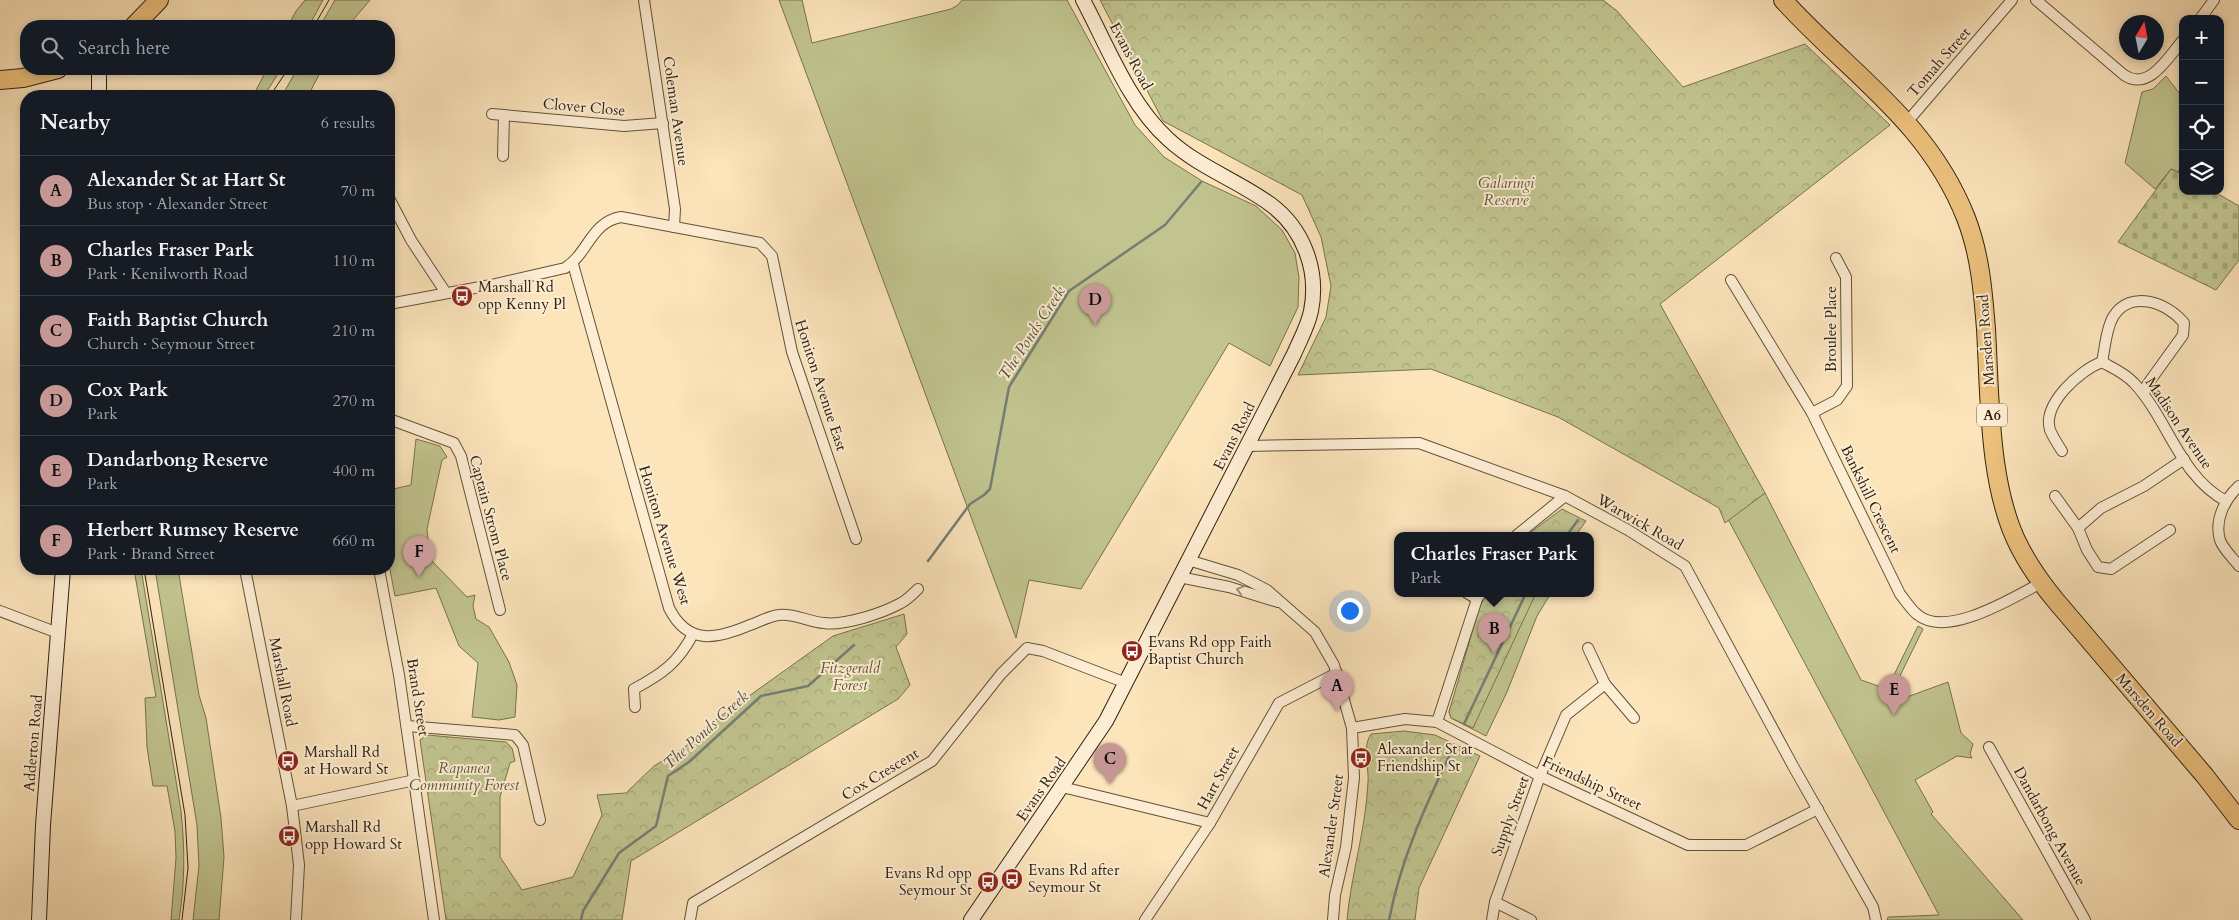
<!DOCTYPE html>
<html lang="en">
<head>
<meta charset="utf-8">
<style>
	body { margin:0; font-family:Cardo,serif; background:#20242c; color:#f1f3f6 }
	.controls { position:absolute; right:15px; top:15px; display:grid; overflow:hidden; border-radius:10px; box-shadow:0 2px 8px #0003 }
	.controls button { width:45px; height:45px; display:grid; place-items:center; padding:0; border:0; border-bottom:1px solid #363941; background:#171b24; color:#f1f3f6; font:25px sans-serif }
	.compass { position:absolute; left:2119px; top:15px; width:45px; height:45px; border-radius:50%; background:#171b24; box-shadow:0 2px 8px #0003; rotate:10deg }
	.you { position:absolute; left:1349px; top:610px; width:18px; height:18px; margin:-12px; border:4px solid #fff; border-radius:50%; background:#1a73e8; box-shadow:0 0 0 8px #1a73e833 }
	.badge { display:grid; place-items:center; width:32px; height:32px; border-radius:50%; background:#c59692; color:#111; font-size:16px; font-weight:700 }
	.pin { position:absolute; translate:-50% -41px; filter:drop-shadow(0 1px 2px #0008) }
	.pin::after { content:''; position:absolute; top:26px; width:18px; height:15px; background:inherit; clip-path:polygon(0 0,100% 0,50% 100%) }
	.popup { position:absolute; left:1394px; top:532px; width:200px; height:65px; box-sizing:border-box; display:grid; place-content:center; border-radius:10px; background:#171b24; filter:drop-shadow(0 1px 4px #0005); font-size:16px; white-space:nowrap; color:#9ea1a6 }
	.popup b { font-size:19px; color:#f1f3f6 }
	.popup::after { content:''; position:absolute; left:50%; top:100%; margin-left:-10px; border:10px solid transparent; border-top-color:#171b24 }
	.list { margin:0; padding:0; list-style:none }
	h2 { display:flex; justify-content:space-between; align-items:center; height:65px; margin:0; padding:0 20px; font-size:21px }
	h2 small { font-size:16px; font-weight:400; color:#9ea1a6 }
	.list li { display:grid; grid-template-columns:32px 1fr auto; gap:15px; align-items:center; box-sizing:border-box; height:70px; padding:0 20px; border-top:1px solid #363941 }
	.list b { display:block; font-size:19px; white-space:nowrap }
	.list p { margin:0; font-size:16px; white-space:nowrap; color:#9ea1a6 }
	.list em { font-size:16px; font-style:normal; color:#9ea1a6 }
	.icon { flex:none; width:28px; height:28px; fill:none; stroke:currentColor; stroke-width:2; stroke-linecap:round; stroke-linejoin:round }
	.map { position:relative; flex:none; width:2239px; height:920px; overflow:hidden }
	.search { position:absolute; background:#171b24; box-shadow:0 2px 8px #0003; left:20px; top:20px; width:375px; height:55px; display:flex; align-items:center; gap:12px; box-sizing:border-box; padding:0 18px; border-radius:20px; color:#9ea1a6; font-size:19px }
	.panel { position:absolute; background:#171b24; box-shadow:0 2px 8px #0003; left:20px; top:90px; width:375px; height:485px; border-radius:20px }
	.map>svg:first-child { display:block }
	.green { fill:#c1c48f; stroke:#78724f }
	.forest { fill:url(#forest-crowns); stroke:#78724f }
	.cemetery { fill:url(#cemetery-stones); stroke:#78724f }
	.lines { fill:none; stroke-linecap:round; stroke-linejoin:round }
	.stream { stroke:#757e76; stroke-width:2.5 }
	.street-casing { stroke:#62523a; stroke-width:12 }
	.secondary-casing { stroke:#2f210f; stroke-width:16 }
	.highway-casing { stroke:#2f210f; stroke-width:20 }
	.street { stroke:#fdedd3; stroke-width:10 }
	.secondary { stroke:#fdedd3; stroke-width:14 }
	.highway { stroke:#eec27e; stroke-width:18 }
	.tram { stroke:#2f210f; stroke-width:1 }
	.oneway { stroke:#a0917b }
	.labels { text-anchor:middle; dominant-baseline:central; stroke-width:4; stroke-linejoin:round; paint-order:stroke }
	.shield { fill:#fdedd3; stroke:#6d5e4a; stroke-width:1 }
	.shield-label { font-size:14px; font-weight:bold; fill:#2f210f }
	.street-label { font-size:15px; fill:#2f210f; stroke:#fdedd3 }
	.park-label { font-size:15px; font-style:italic; fill:#5b5235; stroke:#fdedd3 }
	.poi-label { font-size:15px; fill:#2f210f; stroke:#fdedd3; text-anchor:start }
	.water-label { font-size:16px; font-style:italic; fill:#525042; stroke:#fdedd3 }
</style>
</head>
<body>
<div class="map">
<svg width="2239" height="920" viewBox="0 0 2239 920">
	<defs>
		<pattern id="forest-crowns" width="20" height="18" patternUnits="userSpaceOnUse" patternTransform="scale(1.25)"><rect width="20" height="18" fill="#c1c48f"/><path d="M2 6a3 3 0 1 1 6 0M12 15a3 3 0 1 1 6 0" fill="none" stroke="#a6a87a"/></pattern>
		<pattern id="cemetery-stones" width="16" height="16" patternUnits="userSpaceOnUse" patternTransform="scale(1.25)"><rect width="16" height="16" fill="#c1c48f"/><path d="M2 7V4a2 2 0 0 1 4 0v3zM10 15v-3a2 2 0 0 1 4 0v3z" fill="#a6a87a"/></pattern>
	</defs>
	<rect width="100%" height="100%" fill="#fce4bb"/>
	<filter id="stains"><feTurbulence type="fractalNoise" baseFrequency=".004" numOctaves="4"/><feColorMatrix values="0 0 0 0 .2 0 0 0 0 .09 0 0 0 0 .02 0 0 0 .5 -.17"/></filter>
	<radialGradient id="worn" r=".72"><stop offset=".6" stop-color="#630" stop-opacity="0"/><stop offset="1" stop-color="#630" stop-opacity=".3"/></radialGradient>
	<g class="green">
		<polygon points="305,0 323,0 309,26 288,26 296,11"/>
		<polygon points="335,0 370,0 348,26 320,26"/>
		<polygon points="779,0 802,0 812,43 951,9 958,5 962,0 1067,0 1135,125 1164,157 1202,181 1256,206 1282,230 1295,253 1299,277 1298,307 1270,366 1229,343 1081,589 1029,580 1016,638"/>
		<polygon points="267,69 281,69 264,96 253,96"/>
		<polygon points="297,69 322,69 308,96 282,96"/>
		<polygon points="2166,76 2183,98 2183,165 2178,172 2171,169 2155,189 2125,163 2142,92 2153,89"/>
		<polygon points="416,439 440,446 447,457 442,460 427,529 430,559 467,597 475,595 473,606 476,619 489,627 509,662 517,685 515,717 499,720 472,717 478,663 459,646 436,588 395,596 389,565 389,490 411,485"/>
		<polygon points="1765,493 1861,680 1887,689 1918,626 1923,629 1892,692 1907,697 1948,682 1961,733 1973,744 1970,754 1972,758 1957,756 1915,780 1933,812 1931,814 2023,920 1887,920 1888,917 1939,915 1728,519"/>
		<path d="M 134,569 L 141,569 L 181,811 C 185,848 185,884 179,920 L 171,920 L 176,858 L 175,831 L 167,786 L 153,786 L 147,747 L 145,698 L 156,697 Z"/>
		<polygon points="155,569 178,569 199,695 206,718 221,818 224,857 219,920 193,920 199,866 197,825"/>
		<polygon points="1488,593 1551,593 1537,616 1507,692 1486,736 1451,718 1449,712"/>
	</g>
	<g class="forest">
		<polygon points="1100,0 1603,0 1617,11 1683,87 1805,44 1890,125 1660,304 1765,493 1725,523 1719,508 1558,417 1431,369 1298,375 1326,317 1331,286 1321,237 1302,195 1163,121"/>
		<polygon points="1562,509 1586,521 1576,535 1527,535"/>
		<polygon points="1488,593 1536,593 1473,728 1451,718 1449,712 1480,605"/>
		<polygon points="904,614 907,634 896,647 910,685 898,699 631,861 622,920 446,920 420,740 427,735 506,742 512,748 515,761 510,763 500,797 500,857 522,890 573,877 602,815 597,795 626,793 654,766 685,747 700,731 833,636"/>
		<path d="M 1404,731 L 1435,735 L 1480,756 L 1419,888 L 1415,920 L 1347,920 C 1351,874 1366,829 1368,782 C 1369,767 1362,747 1371,734 Z"/>
	</g>
	<polygon class="cemetery" points="2171,169 2183,175 2183,191 2213,191 2239,206 2239,260 2216,290 2118,242"/>
	<g class="lines">
		<g class="stream">
			<polyline points="1567,535 1578,520"/>
			<polyline points="928,561 970,504 984,495 990,489 1009,387 1069,291 1165,225 1201,182"/>
			<polyline points="1464,724 1526,593"/>
			<polyline points="581,920 583,911 619,853 656,826 668,776 689,762 761,696 808,686 854,645"/>
			<path d="M 1389,920 C 1401,858 1427,802 1454,746"/>
		</g>
		<g class="street-casing">
			<g id="street">
				<polyline points="644,0 675,209 674,227"/>
				<path d="M 2036,0 L 2124,75 C 2149,92 2168,57 2183,40"/>
				<polyline points="2200,19 2214,0"/>
				<polyline points="492,114 624,126 663,123"/>
				<polyline points="1907,122 2012,0"/>
				<polyline points="503,156 504,115"/>
				<polyline points="389,198 411,240 446,293"/>
				<path d="M 573,264 L 669,608 C 688,646 717,639 750,625 C 759,622 769,616 779,615 C 794,613 809,622 824,623 C 844,626 883,613 901,603 C 907,600 913,594 918,589"/>
				<path d="M 1731,280 L 1812,413 L 1900,594 C 1906,601 1911,610 1918,615 C 1947,639 2014,597 2041,583"/>
				<path d="M 389,304 L 491,285 L 565,268 C 588,254 591,222 621,217 L 760,243 L 772,256 L 792,352 L 856,539"/>
				<path d="M 2102,362 C 2105,348 2106,329 2113,317 C 2130,289 2167,302 2184,323 L 2183,335 L 2147,385 L 2144,394"/>
				<polyline points="1812,413 1837,400 1847,386 1846,277 1836,258"/>
				<polyline points="389,419 454,443 461,456 500,610"/>
				<polyline points="1247,446 1419,443 1565,496 1628,530 1685,566 1793,766 1873,907 1876,920"/>
				<path d="M 2062,451 C 2058,445 2053,437 2050,430 C 2042,404 2080,370 2102,362 C 2113,368 2125,373 2134,383 C 2168,419 2180,477 2226,501"/>
				<path d="M 2239,486 C 2225,499 2214,520 2220,540 C 2223,549 2233,558 2239,566"/>
				<polyline points="2055,496 2078,528 2087,550 2098,567 2111,569 2170,530"/>
				<polyline points="2078,528 2101,508 2144,486 2184,459"/>
				<polyline points="1517,535 1565,496"/>
				<polyline points="1188,560 1238,575 1267,590 1315,632 1334,665 1352,728 1354,778 1346,847 1335,895 1333,920"/>
				<polyline points="245,569 292,806 299,865 296,920"/>
				<polyline points="379,569 399,675 434,920"/>
				<polyline points="1179,577 1229,587 1278,602"/>
				<polyline points="1467,593 1477,599"/>
				<polyline points="0,611 58,633"/>
				<polyline points="1588,648 1605,684 1634,718"/>
				<path d="M 635,707 L 634,689 C 662,674 678,663 693,634"/>
				<polyline points="1437,722 1477,599 1481,593"/>
				<polyline points="407,726 515,735 523,745 540,820"/>
				<polyline points="1352,728 1405,719 1437,722 1540,776 1688,845 1746,845 1818,809"/>
				<polyline points="1989,747 2085,920"/>
				<polyline points="1062,787 1210,823"/>
				<polyline points="292,806 415,780"/>
				<polyline points="1495,902 1531,920"/>
				<polyline points="690,920 693,903 932,761 1001,674 1027,648 1043,651 1126,683"/>
				<polyline points="1145,920 1210,823 1279,703 1337,673"/>
				<polyline points="1492,920 1495,902 1540,776 1566,715 1605,684"/>
			</g>
		</g>
		<g class="secondary-casing">
			<g id="secondary">
				<polyline points="99,96 99,69"/>
				<polyline points="39,920 43,825 63,569"/>
				<path d="M 971,920 L 1106,721 L 1294,354 C 1300,340 1308,326 1311,311 C 1319,271 1304,229 1270,204 C 1237,180 1198,167 1168,139 C 1129,104 1107,45 1083,0"/>
			</g>
		</g>
		<g class="highway-casing">
			<g id="highway">
				<path d="M 1783,0 C 1850,74 1928,121 1966,218 C 1980,254 1983,291 1986,329 C 1990,396 1988,488 2020,548 C 2030,567 2042,584 2056,601 L 2205,776 L 2239,820"/>
				<polyline points="134,26 159,0"/>
				<polyline points="0,80 23,78 58,69"/>
			</g>
		</g>
		<use href="#street" class="street"/>
		<use href="#secondary" class="secondary"/>
		<use href="#highway" class="highway"/>
		<g class="tram">
			<polyline points="314,26 329,0"/>
			<polyline points="270,96 288,69"/>
			<polyline points="144,569 185,815 188,868 182,920"/>
		</g>
	</g>
	<defs><path id="oneway-chevron" d="M-2-3.5L2.5 0L-2 3.5" fill="none" stroke-width="1.6" stroke-linecap="round" stroke-linejoin="round" transform="scale(1.25)"/></defs>
	<use class="oneway" href="#oneway-chevron" transform="translate(1240 590) rotate(-165)"/>
	<defs>
		<g id="bus-disc" transform="scale(1.125)"><circle r="9.5" fill="#8f2418" stroke="#fdedd3"/><path d="M-5-6H5V4H4V6H2V4H-2V6H-4V4H-5ZM-3.5-4V0h7V-4ZM-3.5 1.2v1.5H-2V1.2ZM2 1.2v1.5H3.5V1.2Z" fill="#fff"/></g>
	</defs>
	<g fill-rule="evenodd">
		<use href="#bus-disc" x="462" y="296"/>
		<use href="#bus-disc" x="1132" y="651"/>
		<use href="#bus-disc" x="1361" y="758"/>
		<use href="#bus-disc" x="288" y="761"/>
		<use href="#bus-disc" x="289" y="836"/>
		<use href="#bus-disc" x="1012" y="879"/>
		<use href="#bus-disc" x="988" y="882"/>
	</g>
	<g class="labels">
		<rect class="shield" x="1977" y="403.5" width="30" height="23" rx="4"/>
		<g class="shield-label">
			<text x="1992" y="415">A6</text>
		</g>
		<g class="street-label">
			<text transform="translate(1131 56) rotate(62)">Evans Road</text>
			<text transform="translate(1939 62) rotate(-49)">Tomah Street</text>
			<text transform="translate(584 107) rotate(5)">Clover Close</text>
			<text transform="translate(676 111) rotate(82)">Coleman Avenue</text>
			<text transform="translate(1831 329) rotate(-90)">Broulee Place</text>
			<text transform="translate(1986 340) rotate(-94)">Marsden Road</text>
			<text transform="translate(821 385) rotate(72)">Honiton Avenue East</text>
			<text transform="translate(2179 423) rotate(56)">Madison Avenue</text>
			<text transform="translate(1234 436) rotate(-63)">Evans Road</text>
			<text transform="translate(1871 499) rotate(64)">Bankshill Crescent</text>
			<text transform="translate(491 518) rotate(75)">Captain Strom Place</text>
			<text transform="translate(1640 522) rotate(30)">Warwick Road</text>
			<text transform="translate(665 535) rotate(73)">Honiton Avenue West</text>
			<text transform="translate(283 682) rotate(79)">Marshall Road</text>
			<text transform="translate(418 697) rotate(81)">Brand Street</text>
			<text transform="translate(2149 710) rotate(49)">Marsden Road</text>
			<text transform="translate(33 743) rotate(-85)">Adderton Road</text>
			<text transform="translate(880 774) rotate(-31)">Cox Crescent</text>
			<text transform="translate(1218 778) rotate(-61)">Hart Street</text>
			<text transform="translate(1592 783) rotate(25)">Friendship Street</text>
			<text transform="translate(1041 789) rotate(-55)">Evans Road</text>
			<text transform="translate(1510 816) rotate(-70)">Supply Street</text>
			<text transform="translate(1331 826) rotate(-82)">Alexander Street</text>
			<text transform="translate(2050 826) rotate(61)">Dandarbong Avenue</text>
		</g>
		<g class="park-label">
			<text x="1506" y="183">Galaringi<tspan x="1506" dy="17">Reserve</tspan></text>
			<text x="850" y="668">Fitzgerald<tspan x="850" dy="17">Forest</tspan></text>
			<text x="464" y="768">Rapanea<tspan x="464" dy="17">Community Forest</tspan></text>
		</g>
		<g class="poi-label">
			<text x="478" y="287">Marshall Rd<tspan x="478" dy="17">opp Kenny Pl</tspan></text>
			<text x="1148" y="642">Evans Rd opp Faith<tspan x="1148" dy="17">Baptist Church</tspan></text>
			<text x="1377" y="749">Alexander St at<tspan x="1377" dy="17">Friendship St</tspan></text>
			<text x="304" y="752">Marshall Rd<tspan x="304" dy="17">at Howard St</tspan></text>
			<text x="305" y="827">Marshall Rd<tspan x="305" dy="17">opp Howard St</tspan></text>
			<text x="1028" y="870">Evans Rd after<tspan x="1028" dy="17">Seymour St</tspan></text>
			<text x="972" y="873" text-anchor="end">Evans Rd opp<tspan x="972" dy="17">Seymour St</tspan></text>
		</g>
		<g class="water-label">
			<text transform="translate(1032 333) rotate(-57)">The Ponds Creek</text>
			<text transform="translate(706 730) rotate(-42)">The Ponds Creek</text>
		</g>
	</g>
	<rect width="100%" height="100%" filter="url(#stains)"/>
	<rect width="100%" height="100%" fill="url(#worn)"/>
</svg>
<div class="controls">
<button>+</button>
<button>−</button>
<button><svg class="icon" aria-label="locate" viewBox="0 0 24 24"><circle cx="12" cy="12" r="6"/><path d="M12 2v4M12 18v4M2 12h4M18 12h4"/></svg></button>
<button><svg class="icon" aria-label="layers" viewBox="0 0 24 24"><path d="M12 4l9 5-9 5-9-5zM3 14l9 5 9-5"/></svg></button>
</div>
<svg class="compass" viewBox="-18 -18 36 36"><path d="M0-13l5 13h-10z" fill="#e53935"/><path d="M0 13l5-13h-10z" fill="#9ea1a6"/></svg>
<div class="you"></div>
<div class="pin badge" style="left:1337px;top:711px">A</div>
<div class="pin badge" style="left:1494px;top:654px">B</div>
<div class="popup"><b>Charles Fraser Park</b>Park</div>
<div class="pin badge" style="left:1110px;top:784px">C</div>
<div class="pin badge" style="left:1095px;top:325px">D</div>
<div class="pin badge" style="left:1894px;top:715px">E</div>
<div class="pin badge" style="left:419px;top:577px">F</div>
<div class="search"><svg class="icon" aria-label="search" viewBox="0 0 24 24"><circle cx="10" cy="10" r="6"/><path d="M15 15l6 6"/></svg>Search here</div>
<section class="panel">
<h2>Nearby<small>6 results</small></h2>
<ul class="list">
<li><span class="badge">A</span><div><b>Alexander St at Hart St</b><p>Bus stop · Alexander Street</p></div><em>70 m</em></li>
<li><span class="badge">B</span><div><b>Charles Fraser Park</b><p>Park · Kenilworth Road</p></div><em>110 m</em></li>
<li><span class="badge">C</span><div><b>Faith Baptist Church</b><p>Church · Seymour Street</p></div><em>210 m</em></li>
<li><span class="badge">D</span><div><b>Cox Park</b><p>Park</p></div><em>270 m</em></li>
<li><span class="badge">E</span><div><b>Dandarbong Reserve</b><p>Park</p></div><em>400 m</em></li>
<li><span class="badge">F</span><div><b>Herbert Rumsey Reserve</b><p>Park · Brand Street</p></div><em>660 m</em></li>
</ul>
</section>
</div>
</body>
</html>
